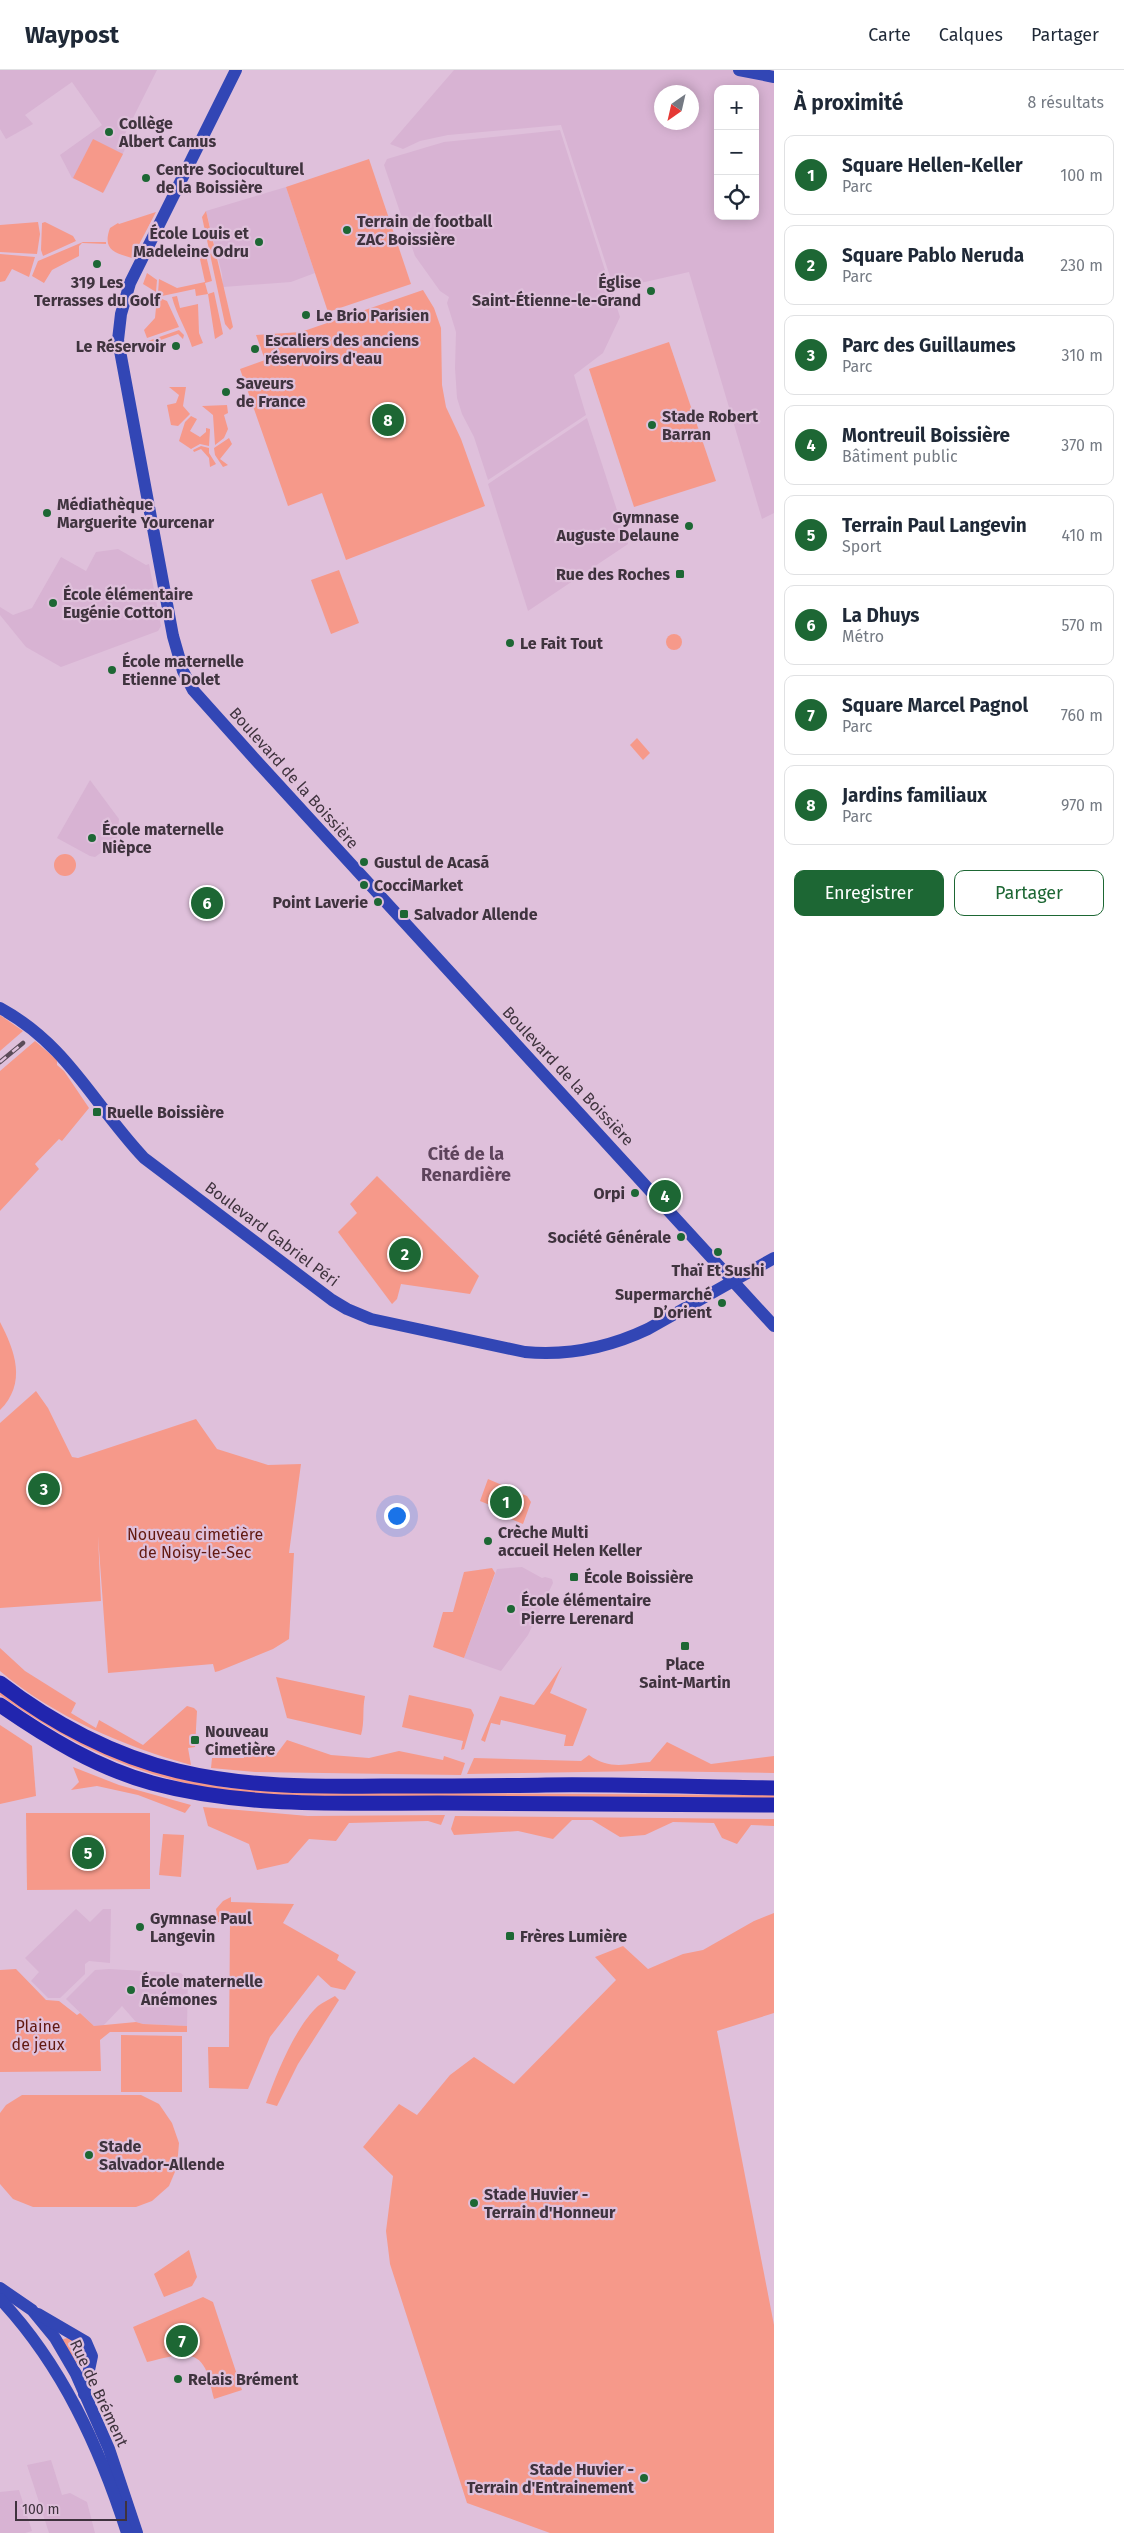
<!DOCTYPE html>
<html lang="fr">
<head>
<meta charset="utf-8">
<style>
	body { margin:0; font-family:"Fira Sans",sans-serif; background:#f2f2f3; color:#1f2937 }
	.controls { position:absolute; right:15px; top:15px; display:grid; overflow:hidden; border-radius:10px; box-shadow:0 2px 12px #0003 }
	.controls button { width:45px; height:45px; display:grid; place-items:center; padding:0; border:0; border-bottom:1px solid #e0e1e3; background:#fff; color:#1f2937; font:25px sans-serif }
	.compass { position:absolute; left:654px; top:15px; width:45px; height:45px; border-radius:50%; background:#fff; box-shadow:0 2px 12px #0003; rotate:214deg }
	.scale { position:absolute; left:15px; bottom:12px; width:112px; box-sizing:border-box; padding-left:5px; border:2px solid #3f333e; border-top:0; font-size:14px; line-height:18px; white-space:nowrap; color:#3f333e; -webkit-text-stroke:4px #dfc0db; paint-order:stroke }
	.you { position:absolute; left:396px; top:1445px; width:18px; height:18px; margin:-12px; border:4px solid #fff; border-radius:50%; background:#1a73e8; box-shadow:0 0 0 8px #1a73e833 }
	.badge { display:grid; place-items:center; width:32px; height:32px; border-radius:50%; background:#1d6734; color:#fff; font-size:16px; font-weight:700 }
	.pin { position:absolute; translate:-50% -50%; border:2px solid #fff; box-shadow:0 1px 5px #0006 }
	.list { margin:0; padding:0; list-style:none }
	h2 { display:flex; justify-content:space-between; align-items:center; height:65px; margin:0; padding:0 20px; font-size:21px }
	h2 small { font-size:16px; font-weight:400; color:#747a83 }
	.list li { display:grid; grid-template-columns:32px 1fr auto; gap:15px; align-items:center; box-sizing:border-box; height:80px; margin:0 10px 10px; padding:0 10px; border:1px solid #e0e1e3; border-radius:10px }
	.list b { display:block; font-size:19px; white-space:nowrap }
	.list p { margin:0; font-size:16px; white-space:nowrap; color:#747a83 }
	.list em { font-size:16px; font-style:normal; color:#747a83 }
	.actions { display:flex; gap:10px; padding:15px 20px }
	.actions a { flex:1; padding:11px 0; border:1px solid #1d6734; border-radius:10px; text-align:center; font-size:18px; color:#1d6734 }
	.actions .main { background:#1d6734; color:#fff }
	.icon { flex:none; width:28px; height:28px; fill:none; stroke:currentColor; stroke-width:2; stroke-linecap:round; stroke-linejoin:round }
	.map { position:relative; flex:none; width:774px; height:2463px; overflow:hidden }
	header { display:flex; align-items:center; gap:30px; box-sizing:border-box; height:70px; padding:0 25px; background:#fff; border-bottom:1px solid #e0e1e3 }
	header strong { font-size:24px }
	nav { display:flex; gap:28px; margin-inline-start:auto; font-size:18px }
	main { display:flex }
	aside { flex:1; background:#fff }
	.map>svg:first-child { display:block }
	.built { fill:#d8b3d3; fill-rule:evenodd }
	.green { fill:#f6998a }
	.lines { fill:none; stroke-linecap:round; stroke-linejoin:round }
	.major { stroke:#3246b5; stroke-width:12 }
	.highway { stroke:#2125ae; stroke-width:15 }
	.rail-casing { stroke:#5b4c5a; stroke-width:4.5 }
	.rail { stroke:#dfc0db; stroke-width:2.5; stroke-dasharray:8; stroke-linecap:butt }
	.poi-dot { fill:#1d6734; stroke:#dfc0db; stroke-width:2 }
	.labels { text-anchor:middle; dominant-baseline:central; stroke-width:4.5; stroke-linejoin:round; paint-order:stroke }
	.poi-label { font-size:16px; font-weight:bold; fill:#3f333e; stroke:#dfc0db; text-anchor:start }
	.street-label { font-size:16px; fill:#3f333e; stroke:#dfc0db }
	.park-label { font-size:16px; fill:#621911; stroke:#dfc0db }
	.neighbourhood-label { font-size:18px; font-weight:bold; fill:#5d435b; stroke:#dfc0db }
</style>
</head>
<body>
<header>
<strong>Waypost</strong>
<nav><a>Carte</a><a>Calques</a><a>Partager</a></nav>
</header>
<main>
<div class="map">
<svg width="774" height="2463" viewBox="0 0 774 2463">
	<rect width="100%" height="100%" fill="#dfc0db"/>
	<g class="built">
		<polygon points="0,0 157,0 123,68 129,71 104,122 72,108 60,85 102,55 72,12 25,45 33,54 6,69 0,59"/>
		<path d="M 454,0 L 774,0 L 774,443 L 762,449 L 689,202 L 614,219 L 561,55 L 448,65 L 420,71 L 403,79 L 390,74 ZM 718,19 L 755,19 L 755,146 L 718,146 ZM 662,22 L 692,22 L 692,52 L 662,52 Z"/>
		<polygon points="560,60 620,247 603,283 574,305 586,345 488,410 474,367 462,344 457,328 455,298 456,262 447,233 449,227 440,221 415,186 384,95 387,89 444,72"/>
		<polygon points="286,117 315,203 291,212 223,217 222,204 206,141"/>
		<polygon points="587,348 628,474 528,541 488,414"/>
		<polygon points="118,479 146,495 149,494 161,556 158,561 61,597 26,577 0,545 0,537 13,545 32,538 61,487 86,501 96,482"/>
		<polygon points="90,710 119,749 117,771 95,787 90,786 57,768"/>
		<polygon points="522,1497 542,1508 545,1507 552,1509 553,1513 528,1565 501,1601 464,1588 497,1499"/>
		<polygon points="76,1839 90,1852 103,1839 111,1839 110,1893 89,1891 85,1894 85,1904 60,1928 48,1928 31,1911 39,1902 25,1888"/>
		<polygon points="109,1899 181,1903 188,1911 187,1956 143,1954 136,1952 122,1936 102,1957 94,1956 66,1929 95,1900"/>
		<polygon points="51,2390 62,2425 70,2423 87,2432 95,2463 49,2463 27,2395"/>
		<polygon points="19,2420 32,2461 25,2463 0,2463 0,2422"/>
	</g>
	<g class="green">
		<polygon points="93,69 123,84 103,123 73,108"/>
		<polygon points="369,89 411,214 328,242 286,117"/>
		<polygon points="206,141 233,257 230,260 225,254 202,147"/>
		<path d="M 156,142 L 132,188 C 115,183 102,180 110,158 L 118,153 L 119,154 Z"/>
		<polygon points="38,152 40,164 37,184 0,182 0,155"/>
		<polygon points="45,152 73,166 76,171 43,186 41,180 42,153"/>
		<polygon points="83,172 106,172 106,174 82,173 79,176 79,186 52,200 44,213 32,206 38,191"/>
		<polygon points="198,180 205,181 212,211 205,213 208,224 214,222 223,264 215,269 208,224 196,226 195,219 162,226 158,223 159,209 177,218 205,212"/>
		<polygon points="0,184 35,187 29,207 12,199 5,211 0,212"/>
		<polygon points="147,203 157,210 156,222 143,214"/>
		<polygon points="423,220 434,238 441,258 442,315 446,337 461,369 485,436 346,490 322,423 288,436 240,299 265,290 256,265 301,262"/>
		<path d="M 177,226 L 180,238 L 198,234 L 199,263 L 203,273 L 192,277 C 187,260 176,244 172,227 Z"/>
		<polygon points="157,227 167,231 179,257 147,268 144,260 155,248"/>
		<polygon points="179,260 184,265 183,269 178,264 149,274 148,271"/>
		<polygon points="669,272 716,411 634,437 589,299"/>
		<polygon points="169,317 186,317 183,336 190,344 178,356 171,355 167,335 176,333 179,325"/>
		<polygon points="227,335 228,343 224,345 228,359 224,368 215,375 213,345 202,336"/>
		<polygon points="191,346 197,349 190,361 200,367 206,362 206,358 210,359 209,376 200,374 191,379 179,371 185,352"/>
		<polygon points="229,368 232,374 220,389 228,395 223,397 215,385 214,378"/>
		<polygon points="201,376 209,378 209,383 216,394 210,397 209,388 201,379 194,382 193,380"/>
		<polygon points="339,500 359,553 331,564 311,510"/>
		<circle cx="674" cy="572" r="8"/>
		<polygon points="637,668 650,683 643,690 630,675"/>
		<circle cx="65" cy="795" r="11"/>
		<polygon points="0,945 23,961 0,981"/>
		<polygon points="35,971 57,990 57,995 64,1001 89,1038 62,1071 59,1069 35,1094 39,1099 0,1141 0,1001"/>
		<polygon points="377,1106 479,1206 470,1224 401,1214 397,1229 392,1234 338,1162 357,1143 350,1134"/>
		<path d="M 0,1252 C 15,1281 27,1313 0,1340 Z"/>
		<polygon points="36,1321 48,1338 72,1387 78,1388 196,1349 217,1379 268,1395 301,1394 289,1483 294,1483 289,1569 273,1579 219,1601 215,1602 213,1594 108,1603 98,1466 101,1531 0,1538 0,1353"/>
		<polygon points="488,1409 527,1426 531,1432 523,1454 506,1447 507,1442 480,1431"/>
		<polygon points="492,1498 495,1503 464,1588 433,1577 443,1542 453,1542 464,1502"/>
		<path d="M 0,1578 L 25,1601 L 76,1633 L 71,1643 L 96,1658 L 99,1650 L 143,1675 L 187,1636 L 194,1638 L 197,1641 L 195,1677 L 188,1678 L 191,1695 C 123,1676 55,1647 0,1601 Z"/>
		<polygon points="562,1596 550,1623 587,1639 573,1676 564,1676 566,1665 501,1650 500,1655 491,1653 485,1672 481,1670 500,1626 534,1635"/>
		<path d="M 276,1607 L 365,1626 C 362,1640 365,1651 361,1665 L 287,1648 Z"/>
		<path d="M 0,1621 L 158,1703 L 228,1718 L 433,1723 L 774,1725 L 774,1728 C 657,1727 539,1727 422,1726 C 336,1726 246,1732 163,1707 C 103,1690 51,1661 0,1625 Z"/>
		<polygon points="409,1625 471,1639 474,1645 464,1679 461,1680 463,1671 402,1657"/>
		<polygon points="0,1655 32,1676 36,1726 0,1734"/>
		<polygon points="287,1670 331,1685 369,1688 399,1681 443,1690 444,1686 465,1693 461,1705 255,1702 211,1698 212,1688 244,1688 244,1681 275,1686"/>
		<path d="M 667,1672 L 711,1694 L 774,1686 L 774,1703 L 643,1701 L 467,1704 L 474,1688 L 581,1691 L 589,1685 C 609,1700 626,1694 650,1692 Z"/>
		<polygon points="73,1697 119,1715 191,1735 185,1743 138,1725 97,1716 71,1720 79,1712"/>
		<polygon points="203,1737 308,1746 445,1745 441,1755 428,1751 349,1753 336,1771 309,1769 288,1793 257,1800 249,1774 208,1756"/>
		<polygon points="26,1743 150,1743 150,1819 27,1820"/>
		<polygon points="455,1746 774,1749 774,1756 751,1755 737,1774 722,1768 714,1753 673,1752 645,1765 620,1767 592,1750 572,1750 553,1769 518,1761 454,1765 451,1759"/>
		<polygon points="163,1764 184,1765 181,1807 159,1805"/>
		<polygon points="231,1827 231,1832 294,1834 283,1853 339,1885 337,1890 356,1902 345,1920 331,1917 318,1905 270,1967 248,2019 209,2018 208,1977 229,1977 230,1852 218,1852 216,1839 223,1831"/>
		<polygon points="774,1843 774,1943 717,1961 774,2255 774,2463 550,2463 467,2433 390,2194 386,2161 393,2106 363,2077 399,2034 417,2045 450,2005 474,1987 514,2014 616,1910 595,1887 623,1876 648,1899 683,1884 703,1880 754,1851"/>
		<polygon points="16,1899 46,1930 59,1931 77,1945 80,1943 94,1956 136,1952 143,1954 187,1956 187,1962 110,1962 100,1970 101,2001 0,2002 0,1900"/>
		<path d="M 335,1926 L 339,1930 L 298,1994 L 277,2036 L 266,2033 C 276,2005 295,1957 318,1936 C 323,1932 330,1929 335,1926 Z"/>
		<polygon points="121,1965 182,1966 182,2022 121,2022"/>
		<polygon points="22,2025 141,2025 159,2034 172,2053 179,2073 177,2097 169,2116 152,2131 136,2137 33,2137 13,2129 0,2114 0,2043 6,2035"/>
		<polygon points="189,2180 197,2207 192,2216 164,2227 154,2204"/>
		<path d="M 203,2227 L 213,2232 L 242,2320 L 214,2329 C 211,2319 209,2303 203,2295 C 192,2277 163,2289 147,2292 L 133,2257 Z"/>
		<path d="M 67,2268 C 81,2270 88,2284 78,2295 L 61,2270 Z"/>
	</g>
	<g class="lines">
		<g class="major">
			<polyline points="236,0 130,213 121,244 118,270 173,566 183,601 193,620 253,687 774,1256"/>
			<polyline points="739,0 774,7"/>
			<path d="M 0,938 C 68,975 93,1034 144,1088 L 332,1230 L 347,1239 L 371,1249 L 525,1282 C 569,1286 608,1278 648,1259 L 774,1188"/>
			<polyline points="0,2218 32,2240 55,2268 76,2304 109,2379 137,2463"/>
			<path d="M 0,2229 C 62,2295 100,2378 127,2463"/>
			<polyline points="38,2244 86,2272 92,2286 84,2324"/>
		</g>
		<g class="highway">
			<path d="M 0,1613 C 52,1653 114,1686 178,1701 C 245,1717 314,1717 382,1716 C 436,1716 491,1716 546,1715 C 622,1714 698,1717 774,1718"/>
			<path d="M 0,1635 C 46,1667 97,1698 152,1713 C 245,1738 342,1733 438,1733 C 550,1733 662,1734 774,1735"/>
		</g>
		<g class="rail-casing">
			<polyline id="rail" points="0,992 23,973"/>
		</g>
		<use href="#rail" class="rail"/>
	</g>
	<g class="poi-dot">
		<circle cx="109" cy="62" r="5"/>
		<circle cx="146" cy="108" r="5"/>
		<circle cx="347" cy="160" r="5"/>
		<circle cx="259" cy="172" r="5"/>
		<circle cx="97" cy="194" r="5"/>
		<circle cx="651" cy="221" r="5"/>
		<circle cx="306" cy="245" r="5"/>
		<circle cx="176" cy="276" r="5"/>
		<circle cx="255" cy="279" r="5"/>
		<circle cx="226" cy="322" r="5"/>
		<circle cx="652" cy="355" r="5"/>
		<circle cx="47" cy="443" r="5"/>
		<circle cx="689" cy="456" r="5"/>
		<rect x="675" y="499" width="10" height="10" rx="2.5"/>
		<circle cx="53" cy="533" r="5"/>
		<circle cx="510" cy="573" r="5"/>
		<circle cx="112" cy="600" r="5"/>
		<circle cx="92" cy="768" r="5"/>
		<circle cx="364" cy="792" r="5"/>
		<circle cx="364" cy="815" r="5"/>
		<circle cx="378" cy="832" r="5"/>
		<rect x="399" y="839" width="10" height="10" rx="2.5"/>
		<rect x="92" y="1037" width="10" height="10" rx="2.5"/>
		<circle cx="635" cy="1123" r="5"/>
		<circle cx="681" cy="1167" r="5"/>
		<circle cx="718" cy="1182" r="5"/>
		<circle cx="722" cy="1233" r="5"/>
		<circle cx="488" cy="1471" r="5"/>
		<rect x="569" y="1502" width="10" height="10" rx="2.5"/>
		<circle cx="511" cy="1539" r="5"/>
		<rect x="680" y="1571" width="10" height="10" rx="2.5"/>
		<rect x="190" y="1665" width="10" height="10" rx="2.5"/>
		<circle cx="140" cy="1857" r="5"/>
		<rect x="505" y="1861" width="10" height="10" rx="2.5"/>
		<circle cx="131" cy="1920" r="5"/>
		<circle cx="89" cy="2085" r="5"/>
		<circle cx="474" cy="2133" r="5"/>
		<circle cx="178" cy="2309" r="5"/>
		<circle cx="644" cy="2408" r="5"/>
	</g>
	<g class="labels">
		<g class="poi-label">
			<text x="119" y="53">Collège<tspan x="119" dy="18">Albert Camus</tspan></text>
			<text x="156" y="99">Centre Socioculturel<tspan x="156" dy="18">de la Boissière</tspan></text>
			<text x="357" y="151">Terrain de football<tspan x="357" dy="18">ZAC Boissière</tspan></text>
			<text x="249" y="163" text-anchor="end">École Louis et<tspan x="249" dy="18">Madeleine Odru</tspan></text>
			<text x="97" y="212" text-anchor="middle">319 Les<tspan x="97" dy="18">Terrasses du Golf</tspan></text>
			<text x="641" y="212" text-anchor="end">Église<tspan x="641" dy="18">Saint-Étienne-le-Grand</tspan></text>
			<text x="316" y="245">Le Brio Parisien</text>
			<text x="265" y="270">Escaliers des anciens<tspan x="265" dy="18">réservoirs d'eau</tspan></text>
			<text x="166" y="276" text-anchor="end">Le Réservoir</text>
			<text x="236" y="313">Saveurs<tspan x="236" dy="18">de France</tspan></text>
			<text x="662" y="346">Stade Robert<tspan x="662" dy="18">Barran</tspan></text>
			<text x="57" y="434">Médiathèque<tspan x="57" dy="18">Marguerite Yourcenar</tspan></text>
			<text x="679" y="447" text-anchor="end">Gymnase<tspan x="679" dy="18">Auguste Delaune</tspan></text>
			<text x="670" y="504" text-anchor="end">Rue des Roches</text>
			<text x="63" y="524">École élémentaire<tspan x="63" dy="18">Eugénie Cotton</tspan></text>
			<text x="520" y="573">Le Fait Tout</text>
			<text x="122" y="591">École maternelle<tspan x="122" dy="18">Etienne Dolet</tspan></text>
			<text x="102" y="759">École maternelle<tspan x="102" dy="18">Nièpce</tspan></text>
			<text x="374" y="792">Gustul de Acasã</text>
			<text x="374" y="815">CocciMarket</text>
			<text x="368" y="832" text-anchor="end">Point Laverie</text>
			<text x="414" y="844">Salvador Allende</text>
			<text x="107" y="1042">Ruelle Boissière</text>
			<text x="625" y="1123" text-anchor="end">Orpi</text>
			<text x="671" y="1167" text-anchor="end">Société Générale</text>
			<text x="718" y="1200" text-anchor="middle">Thaï Et Sushi</text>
			<text x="712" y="1224" text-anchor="end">Supermarché<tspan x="712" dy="18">D’orient</tspan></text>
			<text x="498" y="1462">Crèche Multi<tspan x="498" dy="18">accueil Helen Keller</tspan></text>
			<text x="584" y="1507">École Boissière</text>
			<text x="521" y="1530">École élémentaire<tspan x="521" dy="18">Pierre Lerenard</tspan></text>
			<text x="685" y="1594" text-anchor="middle">Place<tspan x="685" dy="18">Saint-Martin</tspan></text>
			<text x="205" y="1661">Nouveau<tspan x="205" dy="18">Cimetière</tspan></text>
			<text x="150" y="1848">Gymnase Paul<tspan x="150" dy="18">Langevin</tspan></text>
			<text x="520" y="1866">Frères Lumière</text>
			<text x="141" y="1911">École maternelle<tspan x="141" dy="18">Anémones</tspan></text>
			<text x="99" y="2076">Stade<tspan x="99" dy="18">Salvador-Allende</tspan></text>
			<text x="484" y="2124">Stade Huvier -<tspan x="484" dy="18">Terrain d'Honneur</tspan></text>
			<text x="188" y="2309">Relais Brément</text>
			<text x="634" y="2399" text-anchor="end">Stade Huvier -<tspan x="634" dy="18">Terrain d'Entrainement</tspan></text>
		</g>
		<g class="street-label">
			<text transform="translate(294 708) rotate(48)">Boulevard de la Boissière</text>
			<text transform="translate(568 1006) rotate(47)">Boulevard de la Boissière</text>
			<text transform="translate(272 1164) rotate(37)">Boulevard Gabriel Péri</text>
			<text transform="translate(99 2323) rotate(65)">Rue de Brément</text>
		</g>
		<g class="park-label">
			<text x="195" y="1464">Nouveau cimetière<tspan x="195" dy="18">de Noisy-le-Sec</tspan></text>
			<text x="38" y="1956">Plaine<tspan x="38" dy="18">de jeux</tspan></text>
		</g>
		<g class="neighbourhood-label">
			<text x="466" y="1084">Cité de la<tspan x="466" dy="21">Renardière</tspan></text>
		</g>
	</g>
</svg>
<div class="controls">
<button>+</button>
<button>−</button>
<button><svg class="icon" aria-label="locate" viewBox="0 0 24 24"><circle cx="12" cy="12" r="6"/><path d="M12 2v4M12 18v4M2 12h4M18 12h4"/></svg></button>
</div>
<svg class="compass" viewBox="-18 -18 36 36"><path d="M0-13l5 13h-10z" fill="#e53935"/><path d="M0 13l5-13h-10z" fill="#747a83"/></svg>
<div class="scale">100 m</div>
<div class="you"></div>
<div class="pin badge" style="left:506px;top:1432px">1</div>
<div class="pin badge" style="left:405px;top:1184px">2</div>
<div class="pin badge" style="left:44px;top:1419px">3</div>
<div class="pin badge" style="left:665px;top:1126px">4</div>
<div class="pin badge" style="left:88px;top:1783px">5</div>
<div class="pin badge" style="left:207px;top:833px">6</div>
<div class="pin badge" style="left:182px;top:2271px">7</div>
<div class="pin badge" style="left:388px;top:350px">8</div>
</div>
<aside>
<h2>À proximité<small>8 résultats</small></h2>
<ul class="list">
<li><span class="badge">1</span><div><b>Square Hellen-Keller</b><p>Parc</p></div><em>100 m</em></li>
<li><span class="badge">2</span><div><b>Square Pablo Neruda</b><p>Parc</p></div><em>230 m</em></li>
<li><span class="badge">3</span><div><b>Parc des Guillaumes</b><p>Parc</p></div><em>310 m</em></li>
<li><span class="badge">4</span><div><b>Montreuil Boissière</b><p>Bâtiment public</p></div><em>370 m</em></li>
<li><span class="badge">5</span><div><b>Terrain Paul Langevin</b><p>Sport</p></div><em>410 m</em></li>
<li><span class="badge">6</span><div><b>La Dhuys</b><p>Métro</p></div><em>570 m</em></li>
<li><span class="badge">7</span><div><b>Square Marcel Pagnol</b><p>Parc</p></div><em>760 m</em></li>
<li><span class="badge">8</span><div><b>Jardins familiaux</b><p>Parc</p></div><em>970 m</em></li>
</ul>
<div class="actions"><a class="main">Enregistrer</a><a>Partager</a></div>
</aside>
</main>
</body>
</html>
